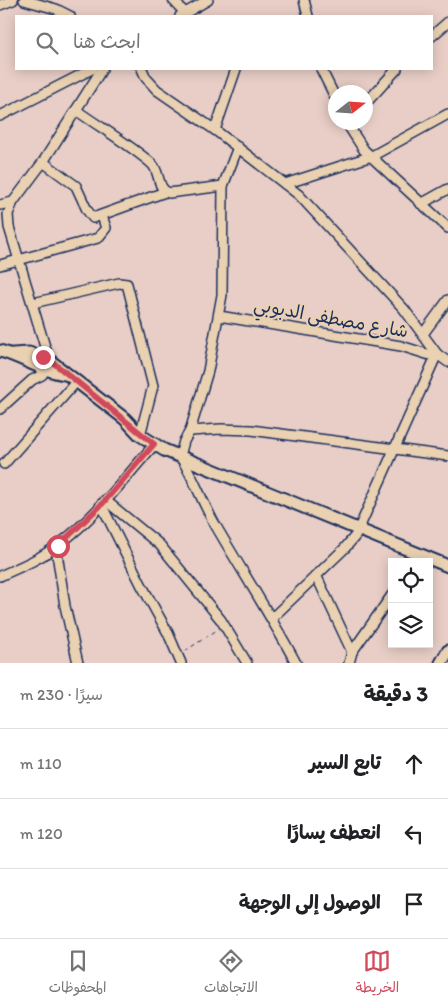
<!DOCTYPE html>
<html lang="ar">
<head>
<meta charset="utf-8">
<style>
	body { margin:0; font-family:Itim,"Playpen Sans Arabic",sans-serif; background:#f2f2f2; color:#202124; direction:rtl }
	.controls { position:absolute; right:15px; bottom:15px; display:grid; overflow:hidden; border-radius:0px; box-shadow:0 2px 12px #0003 }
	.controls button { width:45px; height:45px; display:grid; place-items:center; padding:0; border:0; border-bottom:1px solid #e0e0e0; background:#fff; color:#202124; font:25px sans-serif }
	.compass { position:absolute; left:328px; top:85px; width:45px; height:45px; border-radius:50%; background:#fff; box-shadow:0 2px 12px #0003; rotate:73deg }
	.stop { position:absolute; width:15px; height:15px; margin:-11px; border:4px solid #d1495b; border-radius:50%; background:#fff }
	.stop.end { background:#d1495b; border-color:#fff; box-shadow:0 1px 5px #0008 }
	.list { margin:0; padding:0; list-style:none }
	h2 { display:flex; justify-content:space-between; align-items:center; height:65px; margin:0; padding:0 20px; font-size:21px }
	h2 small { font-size:16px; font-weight:400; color:#757577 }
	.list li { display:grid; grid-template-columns:32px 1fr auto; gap:15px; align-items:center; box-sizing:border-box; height:70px; padding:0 20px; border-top:1px solid #e0e0e0 }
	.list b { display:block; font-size:19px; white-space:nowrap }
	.list em { font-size:16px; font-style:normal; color:#757577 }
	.icon { flex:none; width:28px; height:28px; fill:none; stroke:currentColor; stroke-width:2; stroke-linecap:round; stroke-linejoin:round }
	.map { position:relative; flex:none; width:448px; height:663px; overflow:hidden; direction:ltr }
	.search { position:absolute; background:#fff; box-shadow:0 2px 12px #0003; left:15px; right:15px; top:15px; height:55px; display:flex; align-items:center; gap:12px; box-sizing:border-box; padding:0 18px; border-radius:0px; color:#757577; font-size:19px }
	.sheet { height:275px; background:#fff }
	nav { display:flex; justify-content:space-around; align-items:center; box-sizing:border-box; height:70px; border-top:1px solid #e0e0e0; background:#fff; font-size:14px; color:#757577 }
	nav a { display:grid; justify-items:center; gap:2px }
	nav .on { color:#d1495b }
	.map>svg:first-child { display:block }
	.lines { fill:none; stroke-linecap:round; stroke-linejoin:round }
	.street-casing { stroke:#1b2f5e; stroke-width:12 }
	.secondary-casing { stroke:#1b2f5e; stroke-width:15 }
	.path { stroke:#1b2f5e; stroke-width:1; stroke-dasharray:4 4; stroke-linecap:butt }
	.street { stroke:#ead1b2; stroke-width:9 }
	.secondary { stroke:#ead1b2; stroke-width:11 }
	.route { stroke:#d1495b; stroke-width:6 }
	.labels { text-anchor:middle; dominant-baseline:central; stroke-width:4; stroke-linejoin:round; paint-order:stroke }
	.street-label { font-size:18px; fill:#1b2f5e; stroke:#ead1b2 }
</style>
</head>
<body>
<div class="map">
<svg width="448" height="663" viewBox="0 0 448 663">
	<rect width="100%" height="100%" fill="#e8cec6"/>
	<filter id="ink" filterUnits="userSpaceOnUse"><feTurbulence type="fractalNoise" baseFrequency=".02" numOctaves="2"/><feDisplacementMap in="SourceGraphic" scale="10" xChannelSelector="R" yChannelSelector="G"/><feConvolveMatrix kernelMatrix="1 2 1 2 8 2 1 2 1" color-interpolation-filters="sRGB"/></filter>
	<g filter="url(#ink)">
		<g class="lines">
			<g class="street-casing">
				<g id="street">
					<polyline points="24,0 56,9 70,16"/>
					<polyline points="173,0 185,13"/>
					<polyline points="304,0 308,16"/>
					<polyline points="0,5 13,0"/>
					<polyline points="180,16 208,0"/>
					<polyline points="432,36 448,22"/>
					<polyline points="142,69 146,78 157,90 215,130 299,195 404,309 437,354 448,362"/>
					<polyline points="321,69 336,99"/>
					<polyline points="366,103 397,69"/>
					<path d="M 76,110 C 101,128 129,144 152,164 C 161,173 156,188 169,193 L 223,186"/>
					<polyline points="0,116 92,69"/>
					<polyline points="346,122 364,150 448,228"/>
					<polyline points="215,130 236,69"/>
					<path d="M 238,147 L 223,186 L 222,295 L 208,371 L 190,431 L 184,441 L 180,456 C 193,476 201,499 213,521 C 240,568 270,614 296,663"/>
					<polyline points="43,162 76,186 87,210 93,218 165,192"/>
					<polyline points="285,184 372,156 448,114"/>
					<polyline points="421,204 448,189"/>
					<polyline points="0,205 13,202"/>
					<polyline points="0,265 98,238 106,228 102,216"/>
					<polyline points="33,303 119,283 127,284 153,386 140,435"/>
					<polyline points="219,316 401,346 436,357"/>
					<polyline points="423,334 448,300"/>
					<polyline points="0,409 32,380 42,375 48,365 49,360 9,227 8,214 13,202 43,162 102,69"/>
					<polyline points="190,431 221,429 251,430 448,456"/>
					<polyline points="4,464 76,382"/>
					<polyline points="105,500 160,545 221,620 247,663"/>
					<polyline points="101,504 141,584 168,633 181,663"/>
					<polyline points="56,547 65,606 78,663"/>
					<polyline points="415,562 419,556"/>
					<polyline points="316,575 352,652"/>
					<path d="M 0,576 C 20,567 40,559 58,545 C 95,518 124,479 154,445"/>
					<polyline points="272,618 345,548 356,535 437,354"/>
					<polyline points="349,663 352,652 392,595"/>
				</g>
			</g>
			<g class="secondary-casing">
				<g id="secondary">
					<path d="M 0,351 C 23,357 41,371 65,374"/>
					<polyline points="13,354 29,353 49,360 125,419 140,435 164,450 448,566"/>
					<polyline points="441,663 448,651"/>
				</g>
			</g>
			<polyline class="path" points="185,651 217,630"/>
			<use href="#street" class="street"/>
			<use href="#secondary" class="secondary"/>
		</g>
	</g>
	<g class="lines" filter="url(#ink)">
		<polyline class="route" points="43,357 55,364 154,444 102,504 58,546"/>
	</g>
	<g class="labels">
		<g class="street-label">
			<text transform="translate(331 318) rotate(10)">شارع مصطفى الدبوبي</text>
		</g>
	</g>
</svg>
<div class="controls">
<button><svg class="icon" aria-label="locate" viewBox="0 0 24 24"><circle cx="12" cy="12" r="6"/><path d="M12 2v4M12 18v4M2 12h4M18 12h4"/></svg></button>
<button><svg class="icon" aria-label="layers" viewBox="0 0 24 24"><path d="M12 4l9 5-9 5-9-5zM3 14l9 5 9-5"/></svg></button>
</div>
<svg class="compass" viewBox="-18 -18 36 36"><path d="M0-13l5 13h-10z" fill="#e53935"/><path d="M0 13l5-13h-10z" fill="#757577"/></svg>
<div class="stop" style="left:58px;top:546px"></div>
<div class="stop end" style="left:43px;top:357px"></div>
<div class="search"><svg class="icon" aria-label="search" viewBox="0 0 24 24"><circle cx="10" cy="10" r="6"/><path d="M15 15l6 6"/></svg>ابحث هنا</div>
</div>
<section class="sheet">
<h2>3 دقيقة<small>سيرًا · 230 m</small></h2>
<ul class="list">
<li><svg class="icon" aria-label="ahead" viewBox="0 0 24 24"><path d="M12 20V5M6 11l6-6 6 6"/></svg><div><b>تابع السير</b></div><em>110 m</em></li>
<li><svg class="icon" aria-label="left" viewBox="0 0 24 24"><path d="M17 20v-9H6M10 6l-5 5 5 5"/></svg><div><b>انعطف يسارًا</b></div><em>120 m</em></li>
<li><svg class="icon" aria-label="arrive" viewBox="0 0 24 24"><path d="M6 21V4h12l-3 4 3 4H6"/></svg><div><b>الوصول إلى الوجهة</b></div></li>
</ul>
</section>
<nav>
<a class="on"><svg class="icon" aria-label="map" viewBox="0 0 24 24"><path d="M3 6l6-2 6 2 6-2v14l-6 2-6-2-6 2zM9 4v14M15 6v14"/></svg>الخريطة</a>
<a><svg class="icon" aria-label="directions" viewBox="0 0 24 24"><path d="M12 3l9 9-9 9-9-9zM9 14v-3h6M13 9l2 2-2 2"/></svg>الاتجاهات</a>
<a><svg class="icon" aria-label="saved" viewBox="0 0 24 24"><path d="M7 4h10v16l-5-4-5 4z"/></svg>المحفوظات</a>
</nav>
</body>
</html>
